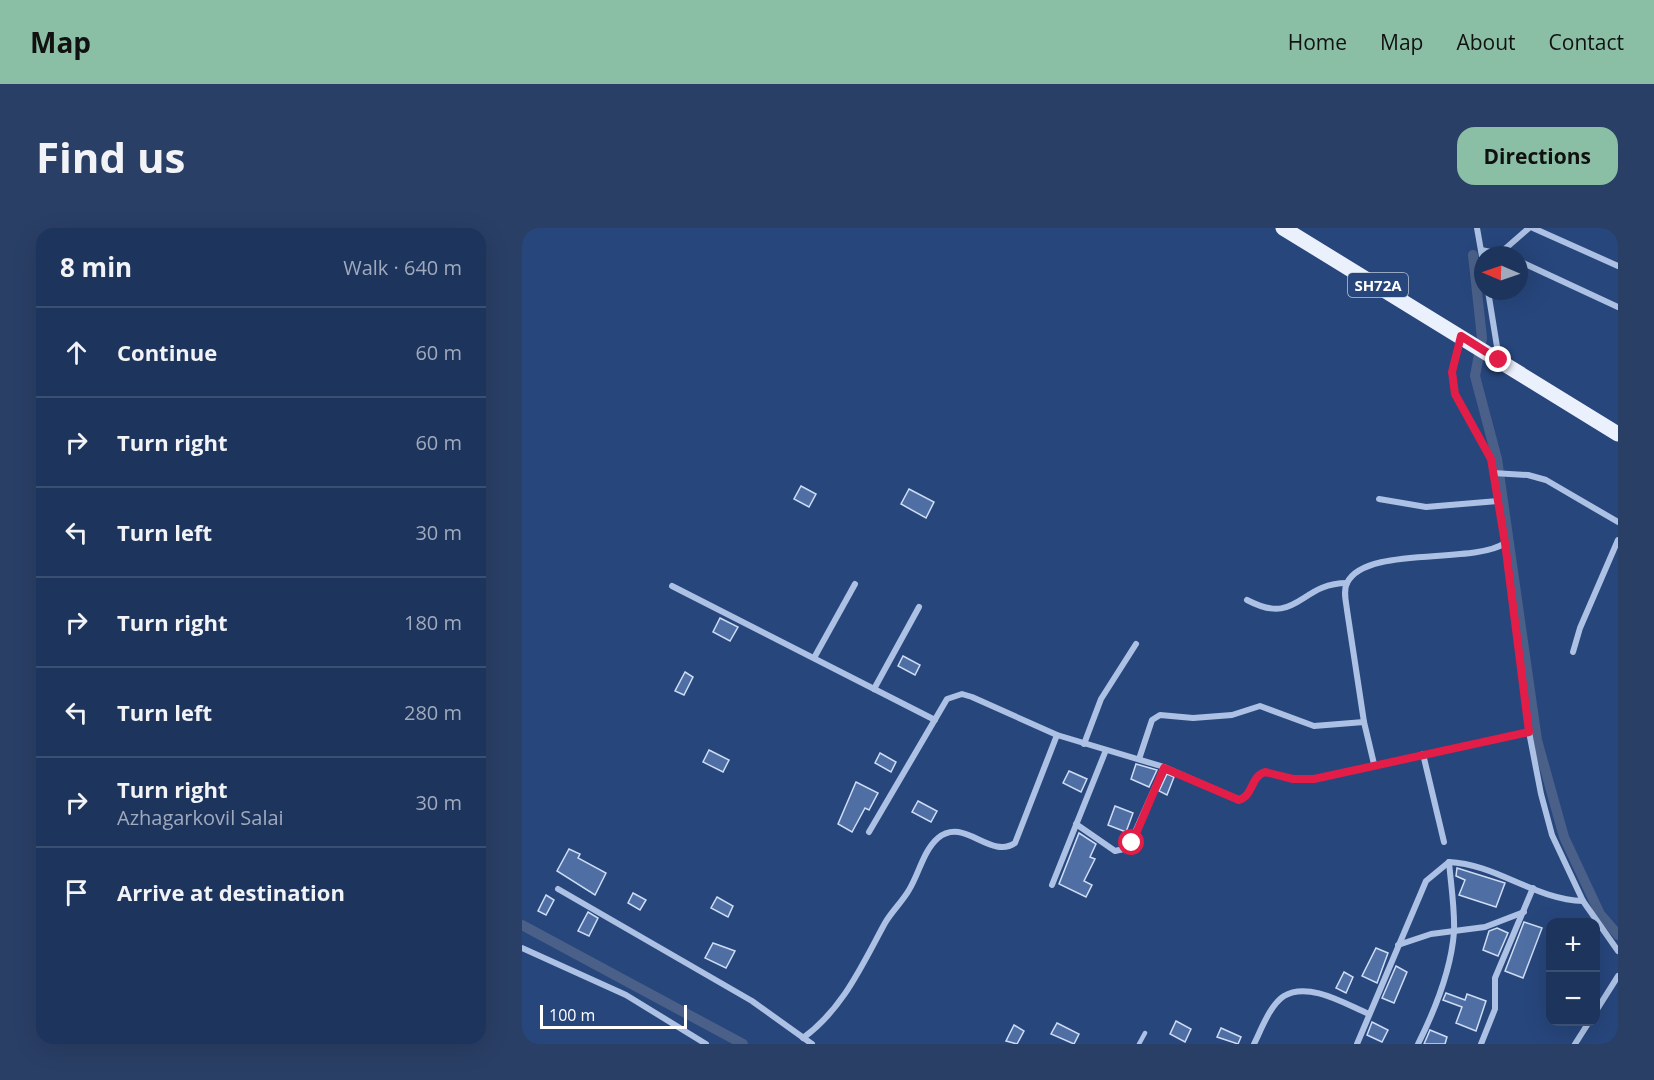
<!DOCTYPE html>
<html lang="en">
<head>
<meta charset="utf-8">
<style>
	body { margin:0; font-family:"Open Sans",sans-serif; background:#2a3f66; color:#f1f3f6 }
	.controls { position:absolute; right:18px; bottom:18px; display:grid; overflow:hidden; border-radius:12px; box-shadow:0 6px 24px #0002 }
	.controls button { width:54px; height:54px; display:grid; place-items:center; padding:0; border:0; border-bottom:2px solid #3b4f72; background:#1d345d; color:#f1f3f6; font:30px sans-serif }
	.compass { position:absolute; left:952px; top:18px; width:54px; height:54px; border-radius:50%; background:#1d345d; box-shadow:0 6px 24px #0002; rotate:272deg }
	.scale { position:absolute; left:18px; bottom:15px; width:147px; box-sizing:border-box; padding-left:6px; border:3px solid #fff; border-top:0; font-size:16px; line-height:21px; white-space:nowrap; color:#fff; -webkit-text-stroke:4px #27467c; paint-order:stroke }
	.stop { position:absolute; width:18px; height:18px; margin:-14px; border:4px solid #e11d48; border-radius:50%; background:#fff }
	.stop.end { background:#e11d48; border-color:#fff; box-shadow:0 2px 6px #0008 }
	.list { margin:0; padding:0; list-style:none }
	h2 { display:flex; justify-content:space-between; align-items:center; height:78px; margin:0; padding:0 24px; font-size:26px }
	h2 small { font-size:20px; font-weight:400; color:#a0aabc }
	.list li { display:grid; grid-template-columns:39px 1fr auto; gap:18px; align-items:center; box-sizing:border-box; height:90px; padding:0 24px; border-top:2px solid #3b4f72 }
	.list b { display:block; font-size:22px; white-space:nowrap }
	.list p { margin:0; font-size:20px; white-space:nowrap; color:#a0aabc }
	.list em { font-size:20px; font-style:normal; color:#a0aabc }
	.icon { flex:none; width:33px; height:33px; fill:none; stroke:currentColor; stroke-width:2; stroke-linecap:round; stroke-linejoin:round }
	.map { position:relative; flex:none; width:1096px; height:816px; overflow:hidden; border-radius:18px }
	header { display:flex; align-items:center; gap:36px; box-sizing:border-box; height:84px; padding:0 30px; background:#8abfa5; color:#111 }
	header strong { font-size:28px }
	nav { display:flex; gap:33px; margin-inline-start:auto; font-size:21px }
	.intro { display:flex; align-items:center; justify-content:space-between; box-sizing:border-box; height:144px; padding:0 36px }
	h1 { margin:0; font-size:42px }
	.button { padding:15px 27px; border-radius:18px; background:#8abfa5; color:#111; font-size:21px; font-weight:700 }
	main { display:flex; gap:36px; padding:0 36px }
	aside { flex:1; background:#1d345d; border-radius:18px; box-shadow:0 6px 24px #0002 }
	.map>svg:first-child { display:block }
	.lines { fill:none; stroke-linecap:round; stroke-linejoin:round }
	.canal { stroke:#4a6088; stroke-width:10 }
	.building { fill:#4f6fa4; stroke:#cedcf4; stroke-width:1.5 }
	.service { stroke:#acc1e4; stroke-width:4.5 }
	.minor { stroke:#acc1e4; stroke-width:6 }
	.primary { stroke:#ebf1fc; stroke-width:15 }
	.route { stroke:#e11d48; stroke-width:8 }
	.labels { text-anchor:middle; dominant-baseline:central; stroke-width:4.5; stroke-linejoin:round; paint-order:stroke }
	.shield { fill:#27467c; stroke:#bec8d8; stroke-width:1.5 }
	.shield-label { font-size:15px; font-weight:bold; fill:#fff }
</style>
</head>
<body>
<header>
<strong>Map</strong>
<nav><a>Home</a><a>Map</a><a>About</a><a>Contact</a></nav>
</header>
<div class="intro"><h1>Find us</h1><a class="button">Directions</a></div>
<main>
<aside>
<h2>8 min<small>Walk · 640 m</small></h2>
<ul class="list">
<li><svg class="icon" aria-label="ahead" viewBox="0 0 24 24"><path d="M12 20V5M6 11l6-6 6 6"/></svg><div><b>Continue</b></div><em>60 m</em></li>
<li><svg class="icon" aria-label="right" viewBox="0 0 24 24"><path d="M7 20v-9h11M14 6l5 5-5 5"/></svg><div><b>Turn right</b></div><em>60 m</em></li>
<li><svg class="icon" aria-label="left" viewBox="0 0 24 24"><path d="M17 20v-9H6M10 6l-5 5 5 5"/></svg><div><b>Turn left</b></div><em>30 m</em></li>
<li><svg class="icon" aria-label="right" viewBox="0 0 24 24"><path d="M7 20v-9h11M14 6l5 5-5 5"/></svg><div><b>Turn right</b></div><em>180 m</em></li>
<li><svg class="icon" aria-label="left" viewBox="0 0 24 24"><path d="M17 20v-9H6M10 6l-5 5 5 5"/></svg><div><b>Turn left</b></div><em>280 m</em></li>
<li><svg class="icon" aria-label="right" viewBox="0 0 24 24"><path d="M7 20v-9h11M14 6l5 5-5 5"/></svg><div><b>Turn right</b><p>Azhagarkovil Salai</p></div><em>30 m</em></li>
<li><svg class="icon" aria-label="arrive" viewBox="0 0 24 24"><path d="M6 21V4h12l-3 4 3 4H6"/></svg><div><b>Arrive at destination</b></div></li>
</ul>
</aside>
<div class="map">
<svg width="1096" height="816" viewBox="0 0 1096 816">
	<rect width="100%" height="100%" fill="#27467c"/>
	<g class="lines">
		<g class="canal">
			<polyline points="951,27 960,110 953,148 975,231 1015,512 1042,609 1078,686 1096,707"/>
			<polyline points="0,697 221,816"/>
		</g>
	</g>
	<g class="building">
		<polygon points="279,258 294,266 287,279 272,271"/>
		<polygon points="387,261 412,274 404,290 379,276"/>
		<polygon points="198,390 216,399 208,413 191,404"/>
		<polygon points="381,428 398,437 393,447 376,438"/>
		<polygon points="163,444 171,449 162,467 153,463"/>
		<polygon points="187,522 207,532 201,544 181,534"/>
		<polygon points="358,525 374,534 369,544 353,535"/>
		<polygon points="614,536 635,542 627,559 609,551"/>
		<polygon points="547,543 565,551 559,564 541,555"/>
		<polygon points="645,546 652,549 645,567 637,563"/>
		<polygon points="334,554 356,565 347,582 343,580 330,604 316,596"/>
		<polygon points="396,573 415,583 409,594 390,584"/>
		<polygon points="593,578 611,585 604,604 586,597"/>
		<polygon points="557,605 574,616 568,629 573,631 562,653 570,657 564,669 537,656"/>
		<polygon points="47,621 58,626 56,630 84,645 73,667 35,643"/>
		<polygon points="935,640 983,655 974,679 937,667 943,652 934,648"/>
		<polygon points="111,665 124,672 118,682 106,675"/>
		<polygon points="24,667 32,672 24,687 16,683"/>
		<polygon points="195,669 211,678 206,689 189,680"/>
		<polygon points="66,684 76,690 67,708 56,703"/>
		<polygon points="1002,694 1020,700 1001,750 983,743"/>
		<polygon points="975,700 986,705 976,728 961,722 967,703"/>
		<polygon points="191,715 213,723 204,740 183,730"/>
		<polygon points="854,720 866,725 855,755 840,748"/>
		<polygon points="874,738 885,744 872,775 860,770"/>
		<polygon points="822,744 831,749 824,765 814,760"/>
		<polygon points="924,765 943,772 945,766 964,773 954,803 934,795 940,779 921,772"/>
		<polygon points="654,793 669,801 663,814 648,806"/>
		<polygon points="850,794 866,802 860,814 845,807"/>
		<polygon points="535,795 557,806 552,816 529,806"/>
		<polygon points="492,797 502,803 495,816 484,813"/>
		<polygon points="699,800 719,809 716,816 695,809"/>
		<polygon points="908,802 925,809 923,816 902,816"/>
	</g>
	<g class="lines">
		<polyline class="service" points="617,816 623,805"/>
		<g class="minor">
			<polyline points="955,0 961,34"/>
			<polyline points="1011,0 1096,38"/>
			<polyline points="959,22 984,27"/>
			<polyline points="976,27 1007,0"/>
			<polyline points="997,33 1096,79"/>
			<polyline points="966,63 977,131"/>
			<polyline points="939,109 930,144 933,166 969,231 983,315 1007,504 1019,566 1030,607 1061,673 1096,723"/>
			<polyline points="971,245 1006,247 1024,252 1096,294"/>
			<polyline points="857,271 904,279 976,273"/>
			<polyline points="150,358 413,492"/>
			<path d="M 725,372 C 776,399 777,355 825,355"/>
			<polyline points="1051,424 1058,400 1096,312"/>
			<polyline points="292,430 333,356"/>
			<polyline points="352,461 397,379"/>
			<polyline points="562,516 579,471 614,416"/>
			<polyline points="901,526 922,614"/>
			<polyline points="617,531 630,492 638,487 671,490 710,487 738,478 792,498 842,494"/>
			<path d="M 852,536 L 842,494 L 825,382 C 824,373 821,363 825,355 C 843,317 951,337 983,315"/>
			<polyline points="554,596 593,623 606,620 642,539"/>
			<path d="M 347,604 L 425,471 L 440,466 L 450,469 L 535,507 L 642,539 L 717,572 C 732,567 728,549 743,544 L 771,551 L 792,551 L 1007,504"/>
			<polyline points="530,657 584,522"/>
			<polyline points="36,661 230,773 290,816"/>
			<polyline points="876,717 909,706 963,699 1002,684"/>
			<polyline points="0,720 104,767 184,816"/>
			<polyline points="1074,783 1096,748"/>
			<path d="M 281,810 C 321,781 340,737 363,695 C 370,683 380,674 387,662 C 397,646 401,623 416,610 C 442,588 468,632 493,615 L 535,507"/>
			<path d="M 732,816 C 739,802 748,777 762,768 C 787,753 825,777 847,786"/>
			<path d="M 835,816 L 904,653 L 927,634 C 974,636 1014,672 1061,673"/>
			<path d="M 896,816 C 913,782 929,743 932,704 C 933,682 929,657 927,634"/>
			<polyline points="959,816 973,781 973,750 1011,660"/>
			<polyline points="1053,816 1067,794"/>
		</g>
		<polyline class="primary" points="761,0 1096,206"/>
	</g>
	<g class="lines">
		<path class="route" d="M 610,615 L 642,540 L 717,572 C 732,567 728,549 743,544 L 771,551 L 792,551 L 1007,504 L 983,315 L 969,231 L 933,166 L 930,144 L 939,108 L 977,132"/>
	</g>
	<g class="labels">
		<rect class="shield" x="826" y="45" width="60" height="24" rx="4.5"/>
		<g class="shield-label">
			<text x="856" y="57">SH72A</text>
		</g>
	</g>
</svg>
<div class="controls">
<button>+</button>
<button>−</button>
</div>
<svg class="compass" viewBox="-18 -18 36 36"><path d="M0-13l5 13h-10z" fill="#e53935"/><path d="M0 13l5-13h-10z" fill="#a0aabc"/></svg>
<div class="scale">100 m</div>
<div class="stop" style="left:610px;top:615px"></div>
<div class="stop end" style="left:977px;top:132px"></div>
</div>
</main>
</body>
</html>
